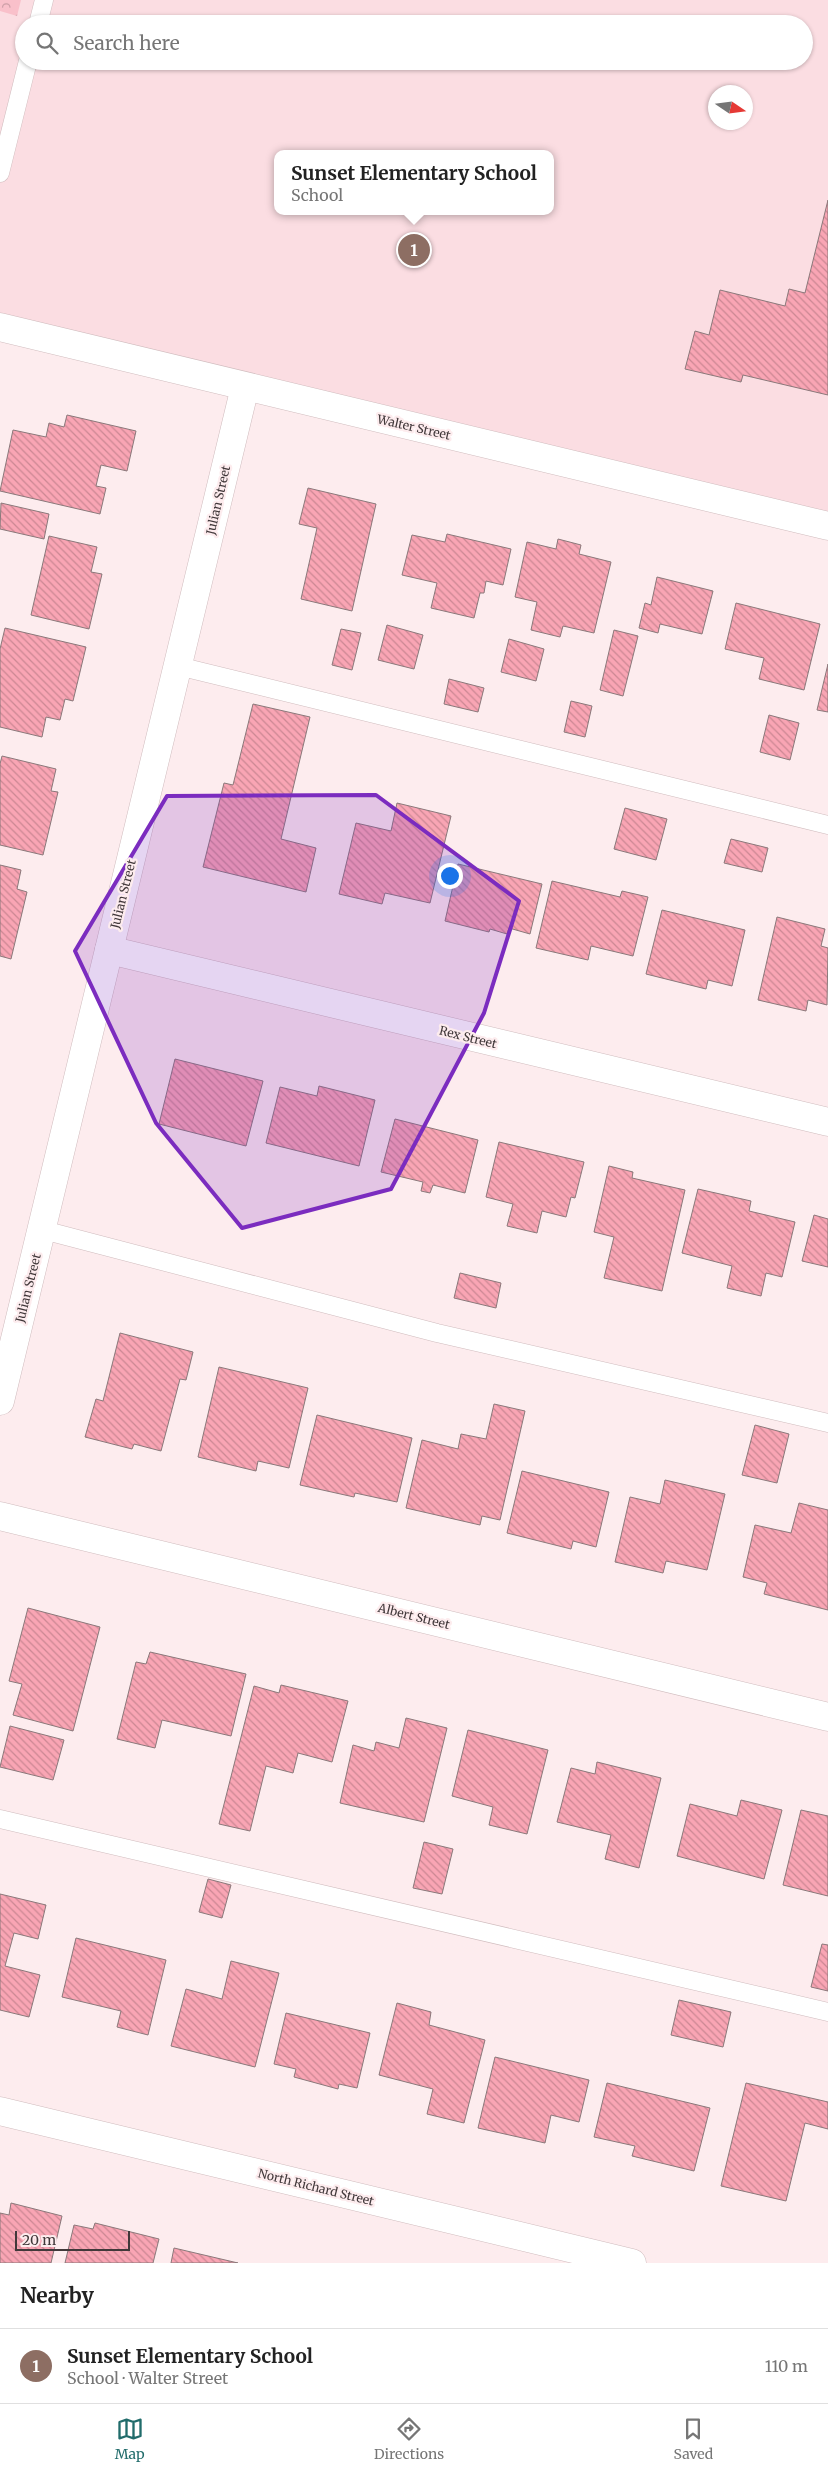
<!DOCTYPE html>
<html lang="en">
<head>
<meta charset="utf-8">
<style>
	body { margin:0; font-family:Merriweather,serif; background:#f6f6f6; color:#222 }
	.compass { position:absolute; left:708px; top:85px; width:45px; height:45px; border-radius:50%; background:#fff; box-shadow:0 1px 4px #0004; rotate:103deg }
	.scale { position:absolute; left:15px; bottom:12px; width:115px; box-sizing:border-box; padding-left:5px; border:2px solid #41383a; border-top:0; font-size:14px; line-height:18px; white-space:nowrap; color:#41383a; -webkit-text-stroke:4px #fdecee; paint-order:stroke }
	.you { position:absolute; left:449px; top:875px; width:18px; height:18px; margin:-12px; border:4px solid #fff; border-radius:50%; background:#1a73e8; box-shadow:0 0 0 8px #1a73e833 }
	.badge { display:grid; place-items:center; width:32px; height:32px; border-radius:50%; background:#216c6b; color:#fff; font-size:16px; font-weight:700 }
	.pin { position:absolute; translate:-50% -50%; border:2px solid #fff; box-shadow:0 1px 5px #0006 }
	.popup { position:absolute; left:274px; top:150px; width:280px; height:65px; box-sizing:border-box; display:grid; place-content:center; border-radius:10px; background:#fff; filter:drop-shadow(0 1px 4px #0005); font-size:16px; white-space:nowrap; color:#767676 }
	.popup b { font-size:19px; color:#222 }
	.popup::after { content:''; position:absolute; left:50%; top:100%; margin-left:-10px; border:10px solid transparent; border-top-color:#fff }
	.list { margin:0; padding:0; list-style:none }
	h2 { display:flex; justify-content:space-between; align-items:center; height:65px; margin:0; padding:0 20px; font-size:21px }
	h2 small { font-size:16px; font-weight:400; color:#767676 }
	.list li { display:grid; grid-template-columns:32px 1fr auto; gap:15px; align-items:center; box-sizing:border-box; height:75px; padding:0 20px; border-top:1px solid #e0e0e0 }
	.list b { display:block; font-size:19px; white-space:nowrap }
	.list p { margin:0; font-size:16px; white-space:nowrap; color:#767676 }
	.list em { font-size:16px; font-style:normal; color:#767676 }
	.icon { flex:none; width:28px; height:28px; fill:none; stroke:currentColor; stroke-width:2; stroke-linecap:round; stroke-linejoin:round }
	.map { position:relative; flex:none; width:828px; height:2263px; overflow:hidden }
	.search { position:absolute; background:#fff; box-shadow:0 1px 4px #0004; left:15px; right:15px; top:15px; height:55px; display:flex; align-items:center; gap:12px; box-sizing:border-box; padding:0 18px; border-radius:28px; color:#767676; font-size:19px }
	.sheet { height:140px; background:#fff }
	nav { display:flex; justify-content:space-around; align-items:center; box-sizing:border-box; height:70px; border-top:1px solid #e0e0e0; background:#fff; font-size:14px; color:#767676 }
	nav a { display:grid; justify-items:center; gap:2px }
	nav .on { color:#216c6b }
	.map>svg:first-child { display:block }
	.built { fill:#fbdde2; fill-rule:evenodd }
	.forest { fill:url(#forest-crowns) }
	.building { fill:url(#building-back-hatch); stroke:#8a787a }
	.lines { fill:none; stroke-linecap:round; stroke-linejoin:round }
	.service-casing { stroke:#d0bcbe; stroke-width:19 }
	.minor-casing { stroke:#d0bcbe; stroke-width:29 }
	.service { stroke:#fff; stroke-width:18 }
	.minor { stroke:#fff; stroke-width:28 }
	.marked { fill:#7b2cbf; fill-opacity:0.2; stroke:#7b2cbf; stroke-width:4; stroke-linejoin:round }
	.labels { text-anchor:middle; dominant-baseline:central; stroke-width:4.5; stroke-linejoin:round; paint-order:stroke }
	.street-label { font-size:12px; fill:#41383a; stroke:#fdecee }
</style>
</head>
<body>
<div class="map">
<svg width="828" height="2263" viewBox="0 0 828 2263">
	<defs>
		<pattern id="forest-crowns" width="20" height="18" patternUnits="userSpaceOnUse" patternTransform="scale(1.25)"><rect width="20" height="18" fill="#f9c0ca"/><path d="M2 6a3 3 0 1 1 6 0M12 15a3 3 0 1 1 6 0" fill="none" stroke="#cb9da5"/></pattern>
		<pattern id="building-back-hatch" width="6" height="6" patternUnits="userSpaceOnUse" patternTransform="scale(1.25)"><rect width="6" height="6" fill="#f9a5b4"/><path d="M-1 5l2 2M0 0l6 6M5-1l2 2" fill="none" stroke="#cb8793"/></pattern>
	</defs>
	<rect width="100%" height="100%" fill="#fdecee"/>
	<path class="built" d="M 0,0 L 828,0 L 828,526 L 0,327 ZM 24,24 L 804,24 L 804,61 L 24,61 ZM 716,92 L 746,92 L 746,122 L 716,122 ZM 278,154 L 550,154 L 550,211 L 278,211 Z"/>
	<polygon class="forest" points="0,0 21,0 17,16 0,11"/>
	<g class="building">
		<polygon points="828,200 828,395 743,375 741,382 685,369 695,331 709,335 720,290 785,306 789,289 805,293"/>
		<polygon points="67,415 136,431 127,471 101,465 96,486 106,488 100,514 0,491 13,430 46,437 49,423 64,427"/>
		<polygon points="308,488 376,504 352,611 301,599 317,528 299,524"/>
		<polygon points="1,503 49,514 44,539 0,529"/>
		<polygon points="447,534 511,549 503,585 486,581 484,593 480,593 474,618 431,608 437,583 402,575 412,535 445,542"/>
		<polygon points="49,536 97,547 91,572 102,574 89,629 31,615"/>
		<polygon points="558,539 581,545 579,554 611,562 594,633 563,626 560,637 531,630 537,602 515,597 527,542 556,549"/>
		<polygon points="657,577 713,591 702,634 660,624 658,633 639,628 645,603 651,605"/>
		<polygon points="736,603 820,624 804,690 759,679 764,658 725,649"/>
		<polygon points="387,625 423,635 414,669 378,660"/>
		<polygon points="5,628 86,647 73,701 65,699 60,720 46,717 42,737 0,727 0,649"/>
		<polygon points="341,629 361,633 352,670 332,665"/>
		<polygon points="614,630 638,636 623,696 600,690"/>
		<polygon points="509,639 544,649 536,681 501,672"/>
		<polygon points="828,664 828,712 817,710"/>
		<polygon points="449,679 484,688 478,712 444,704"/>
		<polygon points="571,701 592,706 585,737 564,732"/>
		<polygon points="253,704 310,717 281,839 316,848 306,892 203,867 224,783 233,785"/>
		<polygon points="769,715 799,723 790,760 760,752"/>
		<polygon points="2,756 56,769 51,791 58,792 43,855 0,845 0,764"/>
		<polygon points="397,803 451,816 430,903 385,893 382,904 339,894 356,823 391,831"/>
		<polygon points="625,808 667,819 656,860 614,849"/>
		<polygon points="731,839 768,848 762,872 724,863"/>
		<polygon points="458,864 542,884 530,934 509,928 507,934 490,929 489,932 445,921"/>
		<polygon points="0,865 21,870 17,889 27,892 11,959 0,956"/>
		<polygon points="552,881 620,897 622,891 648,897 633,956 591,946 588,960 536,948"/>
		<polygon points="662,910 745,930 732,986 708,980 706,989 646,974"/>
		<polygon points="777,917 825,929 821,946 828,948 827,1005 808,1000 806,1011 758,1000"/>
		<polygon points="175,1059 263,1081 246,1146 159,1124"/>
		<polygon points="319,1086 375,1100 359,1166 266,1143 280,1087 317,1096"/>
		<polygon points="395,1119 478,1140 465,1193 433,1185 430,1193 421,1191 423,1182 381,1172"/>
		<polygon points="499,1142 584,1162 575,1198 571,1197 566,1217 542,1211 537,1233 507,1226 513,1204 486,1197"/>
		<polygon points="609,1166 633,1172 632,1178 685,1190 662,1291 604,1278 614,1237 594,1232"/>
		<polygon points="698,1189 751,1201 749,1211 795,1222 782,1277 766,1273 761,1296 727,1288 732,1266 682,1253"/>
		<polygon points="814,1215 828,1219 828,1267 802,1261"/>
		<polygon points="460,1273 501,1283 496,1308 454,1298"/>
		<polygon points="120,1333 193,1352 186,1380 180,1379 161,1451 134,1444 132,1449 85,1437 96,1399 103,1401"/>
		<polygon points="219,1367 308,1388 289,1468 258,1461 256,1471 198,1457"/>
		<polygon points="494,1404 525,1411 500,1520 482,1516 480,1525 406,1508 422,1440 458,1449 461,1434 486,1439"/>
		<polygon points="317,1415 412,1438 397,1502 355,1493 354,1497 300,1485"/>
		<polygon points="755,1425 789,1434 777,1483 742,1475"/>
		<polygon points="522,1471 609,1492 596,1547 573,1541 571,1549 507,1533"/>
		<polygon points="665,1480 725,1494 707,1570 666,1561 663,1573 615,1562 630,1497 660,1504"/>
		<polygon points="799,1503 828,1510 828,1610 764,1594 767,1583 743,1577 755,1525 791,1533"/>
		<polygon points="28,1608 100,1627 73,1731 13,1715 22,1684 9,1681"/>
		<polygon points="150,1652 246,1674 231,1736 162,1720 155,1748 117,1739 136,1662 146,1664"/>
		<polygon points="281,1685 348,1701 332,1762 298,1753 293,1773 266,1766 250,1831 219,1824 254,1686 279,1693"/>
		<polygon points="406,1718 447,1728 424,1822 340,1803 353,1745 374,1751 376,1742 399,1748"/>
		<polygon points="10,1726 64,1740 53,1780 0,1767"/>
		<polygon points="468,1730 548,1750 527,1834 489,1825 493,1807 452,1796"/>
		<polygon points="597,1762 661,1778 639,1868 605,1859 611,1835 557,1822 571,1768 595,1774"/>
		<polygon points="741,1800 782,1810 764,1879 677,1856 690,1804 737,1816"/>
		<polygon points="801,1810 828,1816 828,1896 783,1885"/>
		<polygon points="424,1842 453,1849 442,1894 413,1888"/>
		<polygon points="208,1879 231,1885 222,1918 199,1912"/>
		<polygon points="0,1894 46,1905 38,1939 14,1933 5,1966 40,1975 29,2017 0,2010"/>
		<polygon points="76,1938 166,1960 148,2035 117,2027 121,2011 62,1997"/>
		<polygon points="822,1944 828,1945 828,1991 811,1987"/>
		<polygon points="231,1961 279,1973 255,2067 171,2046 186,1989 222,1999"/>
		<polygon points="679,2000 731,2012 723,2047 671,2035"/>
		<polygon points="397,2003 431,2012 429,2025 485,2040 464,2123 427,2114 433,2089 379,2075"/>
		<polygon points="286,2013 370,2033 357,2088 339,2084 338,2089 294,2077 296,2069 274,2064"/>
		<polygon points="495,2057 589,2080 579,2122 551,2115 545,2143 478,2128"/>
		<polygon points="607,2083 710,2108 694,2171 632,2156 635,2146 594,2137"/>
		<polygon points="746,2083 828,2102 828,2129 805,2123 786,2201 721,2186"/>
		<polygon points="11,2203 62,2216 51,2263 0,2263 0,2213 9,2215"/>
		<polygon points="95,2223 159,2239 153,2263 65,2263 74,2225 93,2229"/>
		<polygon points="174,2248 238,2263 171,2263"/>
	</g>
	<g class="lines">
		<g class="service-casing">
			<g id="service">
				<polyline points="38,24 44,0"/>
				<polyline points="0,173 28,61"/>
				<polyline points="178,666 828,825"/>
				<polyline points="43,1230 437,1333 828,1423"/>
				<polyline points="0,1819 828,2012"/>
			</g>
		</g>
		<g class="minor-casing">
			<g id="minor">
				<polyline points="0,327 828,526"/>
				<polyline points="109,950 828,1122"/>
				<polyline points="0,1401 245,387"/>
				<polyline points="0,1516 828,1717"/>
				<polyline points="0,2111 632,2263"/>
			</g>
		</g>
		<use href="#service" class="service"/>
		<use href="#minor" class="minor"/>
	</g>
	<path class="marked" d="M 376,795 L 519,901 L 484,1013 L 391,1189 L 242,1228 L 156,1123 L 75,951 L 167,796 Z"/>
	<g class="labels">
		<g class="street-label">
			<text transform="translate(414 427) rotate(13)">Walter Street</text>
			<text transform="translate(218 500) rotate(-77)">Julian Street</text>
			<text transform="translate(123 894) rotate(-76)">Julian Street</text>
			<text transform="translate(468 1037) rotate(14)">Rex Street</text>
			<text transform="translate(28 1288) rotate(-76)">Julian Street</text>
			<text transform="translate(414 1616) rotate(14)">Albert Street</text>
			<text transform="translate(316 2187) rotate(14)">North Richard Street</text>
		</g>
	</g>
</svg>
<svg class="compass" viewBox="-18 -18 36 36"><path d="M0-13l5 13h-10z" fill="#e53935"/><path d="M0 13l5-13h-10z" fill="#767676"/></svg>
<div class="scale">20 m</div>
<div class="you"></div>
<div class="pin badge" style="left:414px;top:250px;background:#8d6e63">1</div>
<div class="popup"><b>Sunset Elementary School</b>School</div>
<div class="search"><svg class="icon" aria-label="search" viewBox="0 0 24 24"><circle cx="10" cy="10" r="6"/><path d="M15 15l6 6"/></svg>Search here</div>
</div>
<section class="sheet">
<h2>Nearby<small></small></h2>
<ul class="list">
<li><span class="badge" style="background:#8d6e63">1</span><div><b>Sunset Elementary School</b><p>School · Walter Street</p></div><em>110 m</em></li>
</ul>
</section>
<nav>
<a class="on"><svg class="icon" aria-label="map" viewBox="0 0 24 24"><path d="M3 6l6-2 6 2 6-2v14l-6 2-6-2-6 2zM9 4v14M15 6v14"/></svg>Map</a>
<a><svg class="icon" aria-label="directions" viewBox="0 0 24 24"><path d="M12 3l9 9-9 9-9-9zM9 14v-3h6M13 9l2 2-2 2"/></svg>Directions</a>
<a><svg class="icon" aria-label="saved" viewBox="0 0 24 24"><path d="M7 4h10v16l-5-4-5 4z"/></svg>Saved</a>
</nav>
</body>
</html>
